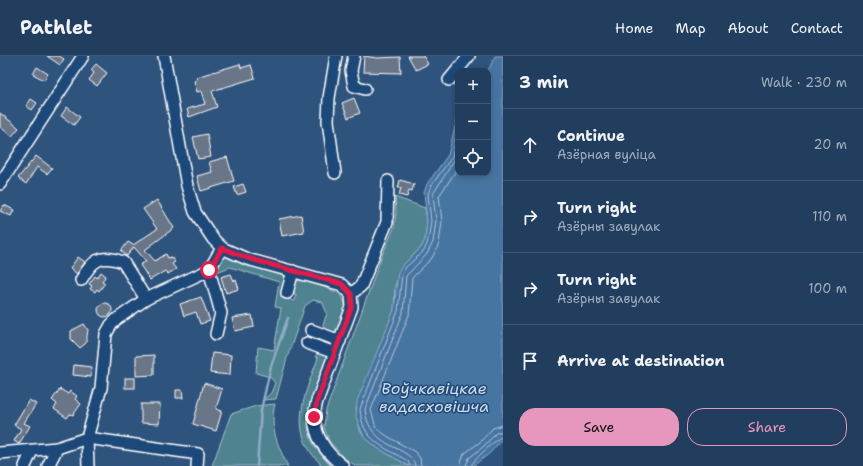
<!DOCTYPE html>
<html lang="en">
<head>
<meta charset="utf-8">
<style>
	body { margin:0; font-family:"Shantell Sans",sans-serif; background:#2e4967; color:#f1f3f6 }
	.controls { position:absolute; right:12px; top:12px; display:grid; overflow:hidden; border-radius:8px; box-shadow:0 2px 6px #0003 }
	.controls button { width:36px; height:36px; display:grid; place-items:center; padding:0; border:0; border-bottom:1px solid #3f5773; background:#223e5e; color:#f1f3f6; font:20px sans-serif }
	.stop { position:absolute; width:12px; height:12px; margin:-9px; border:3px solid #e11d48; border-radius:50%; background:#fff }
	.stop.end { background:#e11d48; border-color:#fff; box-shadow:0 1px 4px #0008 }
	.list { margin:0; padding:0; list-style:none }
	h2 { display:flex; justify-content:space-between; align-items:center; height:52px; margin:0; padding:0 16px; font-size:17px }
	h2 small { font-size:13px; font-weight:400; color:#a2aebc }
	.list li { display:grid; grid-template-columns:26px 1fr auto; gap:12px; align-items:center; box-sizing:border-box; height:72px; padding:0 16px; border-top:1px solid #3f5773 }
	.list b { display:block; font-size:15px; white-space:nowrap }
	.list p { margin:0; font-size:13px; white-space:nowrap; color:#a2aebc }
	.list em { font-size:13px; font-style:normal; color:#a2aebc }
	.actions { display:flex; gap:8px; padding:12px 16px }
	.actions a { flex:1; padding:9px 0; border:1px solid #e797bd; border-radius:16px; text-align:center; font-size:14px; color:#e797bd }
	.actions .main { background:#e797bd; color:#111 }
	.icon { flex:none; width:22px; height:22px; fill:none; stroke:currentColor; stroke-width:2; stroke-linecap:round; stroke-linejoin:round }
	.map { position:relative; flex:none; width:503px; height:410px; overflow:hidden }
	header { display:flex; align-items:center; gap:24px; box-sizing:border-box; height:56px; padding:0 20px; background:#223e5e; border-bottom:1px solid #3f5773 }
	header strong { font-size:19px }
	nav { display:flex; gap:22px; margin-inline-start:auto; font-size:14px }
	main { display:flex }
	aside { flex:1; background:#223e5e }
	.map>svg:first-child { display:block }
	.green { fill:#508390; stroke:#a8c1c8 }
	.water { fill:#4674a1; stroke:#90acc7 }
	.lines { fill:none; stroke-linecap:round; stroke-linejoin:round }
	.shore { stroke:#b5c7d9; stroke-width:1 }
	.stream { stroke:#90acc7; stroke-width:2.5 }
	.building { fill:#697688; stroke:#fff }
	.minor-casing { stroke:#fff; stroke-width:14 }
	.minor { stroke:#1f4a7a; stroke-width:11 }
	.route { stroke:#e11d48; stroke-width:5 }
	.labels { text-anchor:middle; dominant-baseline:central; stroke-width:3; stroke-linejoin:round; paint-order:stroke }
	.water-label { font-size:16px; font-style:italic; fill:#d1dce8; stroke:#1f4a7a }
</style>
</head>
<body>
<header>
<strong>Pathlet</strong>
<nav><a>Home</a><a>Map</a><a>About</a><a>Contact</a></nav>
</header>
<main>
<div class="map">
<svg width="503" height="410" viewBox="0 0 503 410">
	<rect width="100%" height="100%" fill="#2e537d"/>
	<filter id="ink" filterUnits="userSpaceOnUse"><feTurbulence type="fractalNoise" baseFrequency=".025" numOctaves="2"/><feDisplacementMap in="SourceGraphic" scale="8" xChannelSelector="R" yChannelSelector="G"/><feConvolveMatrix kernelMatrix="1 2 1 2 8 2 1 2 1" color-interpolation-filters="sRGB"/></filter>
	<g filter="url(#ink)">
		<g class="green">
			<polygon points="395,141 425,152 427,165 425,184 421,192 403,209 395,230 394,254 356,353 360,374 364,381 379,393 409,410 356,410 343,401 329,385 324,371 326,354 381,202 394,172 396,156"/>
			<path d="M 224,200 L 286,219 L 282,241 L 294,245 L 296,238 L 291,237 C 294,229 294,224 304,223 L 341,238 C 342,241 344,244 345,248 C 347,256 340,274 332,277 L 324,274 L 323,269 L 327,257 L 322,246 L 313,244 L 305,250 L 287,302 L 276,343 L 263,344 L 271,337 L 275,327 L 270,321 L 256,317 L 258,291 L 274,294 L 281,252 L 275,251 L 279,226 L 230,211 L 214,217 L 220,201 Z"/>
			<path d="M 319,295 L 328,300 C 326,309 322,318 318,326 C 303,362 302,381 331,410 L 320,410 L 321,408 C 287,376 304,340 318,302 L 315,301 Z"/>
			<path d="M 275,348 C 269,370 278,391 288,410 L 212,410 L 231,358 L 256,350 Z"/>
		</g>
		<polygon class="water" points="495,0 503,0 503,382 490,397 473,410 409,410 379,393 364,381 356,361 357,345 394,254 398,216 403,209 421,192 425,184 427,165 424,137 427,128 448,99 458,59 458,117 488,117 488,15"/>
		<g class="lines">
			<g class="shore">
				<path d="M 410,410 L 408,405 C 384,391 362,385 360,353 L 398,255 L 402,218 L 406,211 L 424,195 L 428,185 L 431,165 L 428,138 L 431,130 L 452,101 L 458,71"/>
				<path d="M 415,410 C 414,390 368,394 365,353 L 403,257 L 406,220 L 427,198 L 433,186 L 436,165 L 433,138 L 458,98"/>
				<polyline points="421,410 420,402 415,396 387,380 376,372 371,354 409,259 412,222 432,202 439,188 442,165 439,140 458,112"/>
				<polyline points="460,410 464,398 480,386 493,372 503,369"/>
				<polyline points="466,410 469,402 484,390 496,377 503,375"/>
				<path d="M 471,410 C 471,406 499,380 503,380"/>
			</g>
			<polyline class="stream" points="257,410 261,354 271,310 288,262"/>
		</g>
		<g class="building">
			<polygon points="47,0 59,0 64,3 60,9"/>
			<polygon points="364,0 377,2 400,1 401,17 363,16"/>
			<polygon points="408,0 423,0 428,8 416,14"/>
			<polygon points="96,8 107,17 97,30 89,24 94,17 91,14"/>
			<polygon points="240,8 241,12 251,9 255,22 212,35 217,51 189,61 187,53 205,48 201,35 197,36 194,25 197,24 196,21"/>
			<polygon points="37,11 48,18 44,24 33,18"/>
			<polygon points="354,42 360,57 348,62 342,47"/>
			<polygon points="31,43 37,47 32,54 26,50"/>
			<polygon points="67,51 80,61 74,69 61,60"/>
			<polygon points="0,57 19,72 12,80 0,71"/>
			<polygon points="207,78 211,101 198,103 193,81"/>
			<polygon points="36,100 52,112 47,118 37,111 26,128 18,122"/>
			<polygon points="227,101 234,125 201,135 197,120 212,116 209,106"/>
			<polygon points="400,124 414,128 412,135 409,134 407,141 399,139 401,132 398,132"/>
			<polygon points="243,128 246,136 237,139 234,131"/>
			<polygon points="157,144 174,172 145,194 155,205 166,198 168,202 171,201 175,206 172,208 176,213 168,218 165,215 150,224 140,209 146,205 134,191 127,200 121,195 128,186 133,189 157,173 143,153"/>
			<polygon points="4,149 14,154 11,160 0,155"/>
			<polygon points="301,159 304,176 282,180 279,163"/>
			<polygon points="78,201 85,206 77,218 70,212"/>
			<polygon points="101,216 106,220 102,225 105,227 99,235 97,233 95,236 90,233 92,230 89,228 95,220 97,222"/>
			<polygon points="231,218 234,225 236,224 239,233 226,237 221,221"/>
			<polygon points="201,241 210,265 200,268 196,256 184,260 180,248"/>
			<circle cx="105" cy="254" r="7"/>
			<polygon points="252,259 254,271 235,275 232,262"/>
			<polygon points="84,268 88,274 86,287 80,292 71,283 71,275"/>
			<polygon points="212,297 231,299 230,319 210,317"/>
			<polygon points="154,299 154,319 136,320 136,300"/>
			<polygon points="74,309 92,311 91,321 73,319"/>
			<rect x="125" y="322" width="10" height="10"/>
			<polygon points="204,327 222,333 216,353 222,355 216,375 193,368"/>
			<polygon points="60,333 68,338 70,335 77,340 75,343 81,348 73,359 70,358 67,362 54,353 57,348 52,344"/>
			<polygon points="176,334 182,334 183,342 176,342"/>
			<polygon points="29,344 36,348 24,367 30,370 19,388 14,385 21,373 14,369"/>
			<polygon points="141,348 160,348 159,368 141,367"/>
		</g>
		<g class="lines">
			<g class="minor-casing">
				<g id="minor">
					<path d="M 164,0 L 187,130 L 195,156 L 213,183 L 222,192 L 247,203 L 342,229 L 351,238 L 352,251 L 317,345 C 309,372 321,393 343,410"/>
					<polyline points="354,0 351,15 354,30 365,33"/>
					<polyline points="449,24 469,0"/>
					<polyline points="335,117 328,65 329,42 336,0"/>
					<polyline points="0,128 83,0"/>
					<polyline points="209,214 221,257 216,278"/>
					<path d="M 81,224 C 92,205 100,197 123,206 L 146,243"/>
					<polyline points="287,237 293,215"/>
					<polyline points="351,238 361,230 387,166 388,125"/>
					<polyline points="311,274 340,285"/>
					<polyline points="307,287 335,297"/>
					<polyline points="0,397 57,392"/>
					<polyline points="25,410 32,395"/>
					<polyline points="48,410 57,392 87,382 101,332 106,278 111,269 117,263 146,243 209,214 222,192"/>
					<polyline points="88,410 87,382 198,398 197,410"/>
				</g>
			</g>
			<use href="#minor" class="minor"/>
		</g>
	</g>
	<g class="lines" filter="url(#ink)">
		<polyline class="route" points="209,214 222,192 247,202 342,228 351,238 352,250 317,345 314,361"/>
	</g>
	<g class="labels">
		<g class="water-label">
			<text x="434" y="332">Воўчкавіцкае<tspan x="434" dy="18">вадасховішча</tspan></text>
		</g>
	</g>
</svg>
<div class="controls">
<button>+</button>
<button>−</button>
<button><svg class="icon" aria-label="locate" viewBox="0 0 24 24"><circle cx="12" cy="12" r="6"/><path d="M12 2v4M12 18v4M2 12h4M18 12h4"/></svg></button>
</div>
<div class="stop" style="left:209px;top:214px"></div>
<div class="stop end" style="left:314px;top:361px"></div>
</div>
<aside>
<h2>3 min<small>Walk · 230 m</small></h2>
<ul class="list">
<li><svg class="icon" aria-label="ahead" viewBox="0 0 24 24"><path d="M12 20V5M6 11l6-6 6 6"/></svg><div><b>Continue</b><p>Азёрная вуліца</p></div><em>20 m</em></li>
<li><svg class="icon" aria-label="right" viewBox="0 0 24 24"><path d="M7 20v-9h11M14 6l5 5-5 5"/></svg><div><b>Turn right</b><p>Азёрны завулак</p></div><em>110 m</em></li>
<li><svg class="icon" aria-label="right" viewBox="0 0 24 24"><path d="M7 20v-9h11M14 6l5 5-5 5"/></svg><div><b>Turn right</b><p>Азёрны завулак</p></div><em>100 m</em></li>
<li><svg class="icon" aria-label="arrive" viewBox="0 0 24 24"><path d="M6 21V4h12l-3 4 3 4H6"/></svg><div><b>Arrive at destination</b></div></li>
</ul>
<div class="actions"><a class="main">Save</a><a>Share</a></div>
</aside>
</main>
</body>
</html>
